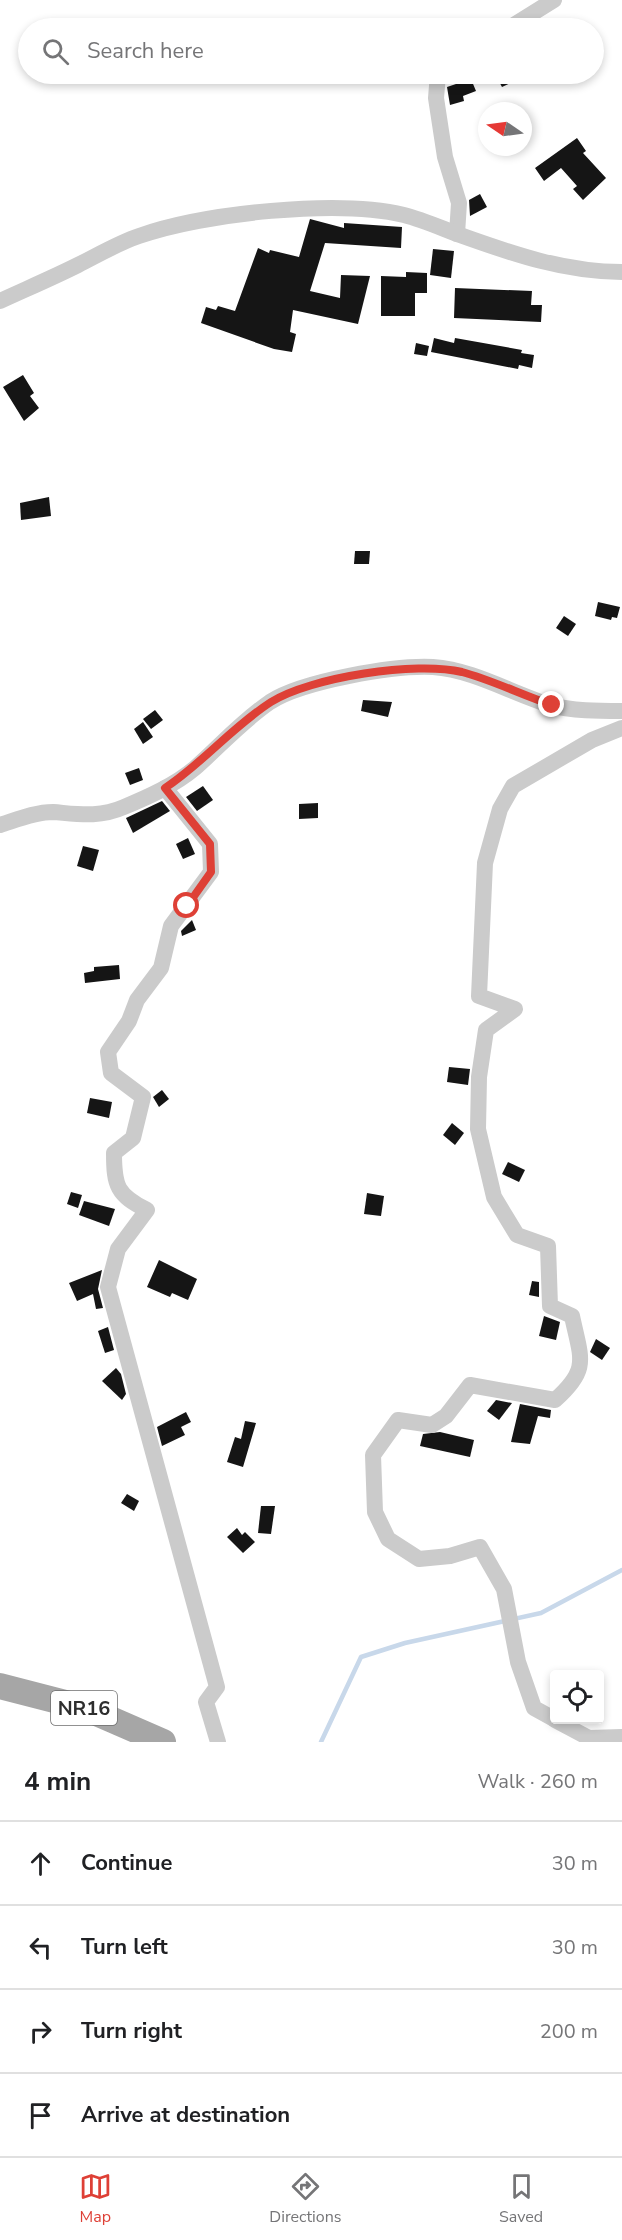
<!DOCTYPE html>
<html lang="en">
<head>
<meta charset="utf-8">
<style>
	body { margin:0; font-family:"Nunito Sans",sans-serif; background:#f2f2f2; color:#202124 }
	.controls { position:absolute; right:18px; bottom:18px; display:grid; overflow:hidden; border-radius:6px; box-shadow:0 3px 9px #0003 }
	.controls button { width:54px; height:54px; display:grid; place-items:center; padding:0; border:0; border-bottom:2px solid #e0e0e0; background:#fff; color:#202124; font:30px sans-serif }
	.compass { position:absolute; left:478px; top:102px; width:54px; height:54px; border-radius:50%; background:#fff; box-shadow:0 3px 9px #0003; rotate:283deg }
	.stop { position:absolute; width:18px; height:18px; margin:-14px; border:4px solid #de4036; border-radius:50%; background:#fff }
	.stop.end { background:#de4036; border-color:#fff; box-shadow:0 2px 6px #0008 }
	.list { margin:0; padding:0; list-style:none }
	h2 { display:flex; justify-content:space-between; align-items:center; height:78px; margin:0; padding:0 24px; font-size:26px }
	h2 small { font-size:20px; font-weight:400; color:#757577 }
	.list li { display:grid; grid-template-columns:39px 1fr auto; gap:18px; align-items:center; box-sizing:border-box; height:84px; padding:0 24px; border-top:2px solid #e0e0e0 }
	.list b { display:block; font-size:22px; white-space:nowrap }
	.list em { font-size:20px; font-style:normal; color:#757577 }
	.icon { flex:none; width:33px; height:33px; fill:none; stroke:currentColor; stroke-width:2; stroke-linecap:round; stroke-linejoin:round }
	.map { position:relative; flex:none; width:622px; height:1742px; overflow:hidden }
	.search { position:absolute; background:#fff; box-shadow:0 3px 9px #0003; left:18px; right:18px; top:18px; height:66px; display:flex; align-items:center; gap:15px; box-sizing:border-box; padding:0 21px; border-radius:33px; color:#757577; font-size:22px }
	.sheet { height:414px; background:#fff }
	nav { display:flex; justify-content:space-around; align-items:center; box-sizing:border-box; height:84px; border-top:2px solid #e0e0e0; background:#fff; font-size:16px; color:#757577 }
	nav a { display:grid; justify-items:center; gap:3px }
	nav .on { color:#de4036 }
	.map>svg:first-child { display:block }
	.lines { fill:none; stroke-linecap:round; stroke-linejoin:round }
	.stream { stroke:#c8d8ea; stroke-width:4.5 }
	.building { fill:#151515 }
	.minor { stroke:#cbcbcb; stroke-width:16 }
	.primary { stroke:#a6a6a6; stroke-width:26 }
	.route { stroke:#de4036; stroke-width:8 }
	.labels { text-anchor:middle; dominant-baseline:central; stroke-width:6; stroke-linejoin:round; paint-order:stroke }
	.shield { fill:#fff; stroke:#6d6d6d; stroke-width:1.5 }
	.shield-label { font-size:20px; font-weight:bold; fill:#2e2e2e }
</style>
</head>
<body>
<div class="map">
<svg width="622" height="1742" viewBox="0 0 622 1742">
	<rect width="100%" height="100%" fill="#fff"/>
	<g class="lines">
		<polyline class="stream" points="321,1742 361,1657 405,1643 541,1613 622,1570"/>
	</g>
	<g class="building">
		<polygon points="495,74 530,74 502,87"/>
		<polygon points="471,79 476,91 463,96 464,101 450,105 447,87"/>
		<polygon points="577,138 586,151 583,153 606,178 583,200 573,189 577,186 561,168 544,181 535,168"/>
		<polygon points="480,194 487,207 470,216 469,200"/>
		<polygon points="310,219 344,228 344,223 402,227 401,248 325,243 310,291 340,298 341,275 370,276 358,324 293,310 290,332 296,334 292,352 274,349 201,323 206,307 216,310 218,306 235,311 258,248 269,253 270,250 299,257"/>
		<polygon points="433,249 454,251 451,278 430,275"/>
		<polygon points="406,272 427,273 427,293 415,293 415,316 381,316 381,276 406,277"/>
		<polygon points="455,288 532,291 531,305 542,305 541,322 454,318"/>
		<polygon points="434,338 454,343 455,338 522,350 521,353 534,355 532,368 519,365 518,369 431,352"/>
		<polygon points="416,343 429,346 427,356 414,354"/>
		<polygon points="23,375 34,393 30,396 39,408 24,421 3,387"/>
		<polygon points="49,497 51,516 21,520 20,503"/>
		<polygon points="355,551 370,551 369,564 354,564"/>
		<polygon points="598,602 620,607 617,618 612,617 611,620 595,616"/>
		<polygon points="564,616 576,624 568,636 556,628"/>
		<polygon points="363,700 392,702 388,717 361,711"/>
		<polygon points="155,710 163,720 151,729 143,719"/>
		<polygon points="143,722 153,737 143,744 134,729"/>
		<polygon points="139,768 143,780 130,785 125,773"/>
		<polygon points="203,786 213,800 197,811 186,797"/>
		<polygon points="162,801 170,811 133,833 126,818"/>
		<polygon points="318,803 318,818 299,819 299,804"/>
		<polygon points="188,838 195,854 183,859 176,844"/>
		<polygon points="83,846 99,850 93,871 77,866"/>
		<polygon points="192,920 196,930 182,936 181,931"/>
		<polygon points="119,965 120,979 85,983 84,973 94,971 94,967"/>
		<polygon points="449,1067 470,1069 468,1085 447,1082"/>
		<polygon points="162,1090 169,1099 159,1107 153,1097"/>
		<polygon points="90,1098 112,1102 109,1118 87,1113"/>
		<polygon points="452,1123 464,1133 455,1145 443,1135"/>
		<polygon points="508,1162 525,1170 519,1182 502,1174"/>
		<polygon points="71,1192 82,1195 78,1208 67,1204"/>
		<polygon points="367,1193 384,1196 381,1216 364,1214"/>
		<polygon points="84,1201 115,1209 109,1226 79,1215"/>
		<polygon points="159,1260 197,1279 188,1300 172,1293 170,1297 147,1287"/>
		<polygon points="102,1270 98,1289 103,1308 96,1309 93,1294 77,1301 69,1283"/>
		<polygon points="532,1281 539,1282 539,1297 529,1295"/>
		<polygon points="544,1316 560,1322 556,1340 539,1336"/>
		<polygon points="108,1327 114,1350 105,1353 98,1331"/>
		<polygon points="596,1339 610,1348 602,1360 590,1352"/>
		<polygon points="116,1368 121,1374 126,1394 122,1400 102,1381"/>
		<polygon points="496,1400 512,1403 499,1420 487,1411"/>
		<polygon points="520,1404 551,1410 550,1418 538,1416 530,1444 511,1442"/>
		<polygon points="186,1412 191,1422 181,1427 185,1435 162,1446 157,1427"/>
		<polygon points="245,1421 256,1423 243,1467 227,1462 235,1437 241,1439"/>
		<polygon points="440,1432 474,1440 470,1457 420,1446 423,1434"/>
		<polygon points="127,1494 139,1501 134,1511 121,1503"/>
		<polygon points="261,1506 275,1506 271,1534 258,1533"/>
		<polygon points="237,1528 242,1535 245,1532 255,1542 243,1553 227,1537"/>
	</g>
	<g class="lines">
		<g class="minor">
			<polyline points="509,28 554,0"/>
			<polyline points="438,74 436,98 445,157 459,203 457,234"/>
			<path d="M 0,301 C 26,289 52,278 78,265 C 98,255 118,243 139,236 C 204,213 338,199 404,215 C 423,220 441,228 460,235 C 513,254 565,272 622,272"/>
			<path d="M 165,788 L 210,844 L 211,872 L 171,926 L 161,968 L 137,1000 L 129,1021 L 108,1052 L 111,1073 L 143,1097 L 133,1138 L 114,1153 C 114,1186 117,1195 147,1210 L 118,1249 L 108,1287 L 217,1687 L 206,1702 L 218,1742"/>
			<path d="M 0,825 C 16,820 35,812 53,812 C 78,814 99,818 124,807 C 148,797 175,785 195,768 C 221,745 241,722 270,702 C 302,681 395,665 433,667 C 474,670 511,693 550,705 C 572,711 599,711 622,711"/>
			<path d="M 554,1719 L 534,1708 L 518,1662 L 504,1589 L 480,1547 L 450,1556 L 419,1559 L 388,1539 L 375,1512 L 373,1455 L 398,1420 L 432,1425 L 446,1416 L 470,1385 L 555,1400 C 590,1369 581,1359 572,1316 L 550,1306 L 548,1246 L 517,1235 L 494,1197 L 478,1129 L 479,1077 L 486,1030 L 515,1009 L 479,996 L 485,863 L 500,809 L 513,786 L 592,740 L 622,728"/>
			<polyline points="555,1720 589,1738 622,1737"/>
		</g>
		<polyline class="primary" points="0,1686 85,1708 163,1742"/>
	</g>
	<g class="lines">
		<path class="route" d="M 187,906 L 211,872 L 210,844 L 165,788 C 203,763 232,727 271,702 C 311,677 416,661 462,672 C 492,680 522,695 552,705"/>
	</g>
	<g class="labels">
		<rect class="shield" x="51" y="1691" width="66" height="34" rx="4.5"/>
		<g class="shield-label">
			<text x="84" y="1708">NR16</text>
		</g>
	</g>
</svg>
<div class="controls">
<button><svg class="icon" aria-label="locate" viewBox="0 0 24 24"><circle cx="12" cy="12" r="6"/><path d="M12 2v4M12 18v4M2 12h4M18 12h4"/></svg></button>
</div>
<svg class="compass" viewBox="-18 -18 36 36"><path d="M0-13l5 13h-10z" fill="#e53935"/><path d="M0 13l5-13h-10z" fill="#757577"/></svg>
<div class="stop" style="left:187px;top:906px"></div>
<div class="stop end" style="left:552px;top:705px"></div>
<div class="search"><svg class="icon" aria-label="search" viewBox="0 0 24 24"><circle cx="10" cy="10" r="6"/><path d="M15 15l6 6"/></svg>Search here</div>
</div>
<section class="sheet">
<h2>4 min<small>Walk · 260 m</small></h2>
<ul class="list">
<li><svg class="icon" aria-label="ahead" viewBox="0 0 24 24"><path d="M12 20V5M6 11l6-6 6 6"/></svg><div><b>Continue</b></div><em>30 m</em></li>
<li><svg class="icon" aria-label="left" viewBox="0 0 24 24"><path d="M17 20v-9H6M10 6l-5 5 5 5"/></svg><div><b>Turn left</b></div><em>30 m</em></li>
<li><svg class="icon" aria-label="right" viewBox="0 0 24 24"><path d="M7 20v-9h11M14 6l5 5-5 5"/></svg><div><b>Turn right</b></div><em>200 m</em></li>
<li><svg class="icon" aria-label="arrive" viewBox="0 0 24 24"><path d="M6 21V4h12l-3 4 3 4H6"/></svg><div><b>Arrive at destination</b></div></li>
</ul>
</section>
<nav>
<a class="on"><svg class="icon" aria-label="map" viewBox="0 0 24 24"><path d="M3 6l6-2 6 2 6-2v14l-6 2-6-2-6 2zM9 4v14M15 6v14"/></svg>Map</a>
<a><svg class="icon" aria-label="directions" viewBox="0 0 24 24"><path d="M12 3l9 9-9 9-9-9zM9 14v-3h6M13 9l2 2-2 2"/></svg>Directions</a>
<a><svg class="icon" aria-label="saved" viewBox="0 0 24 24"><path d="M7 4h10v16l-5-4-5 4z"/></svg>Saved</a>
</nav>
</body>
</html>
